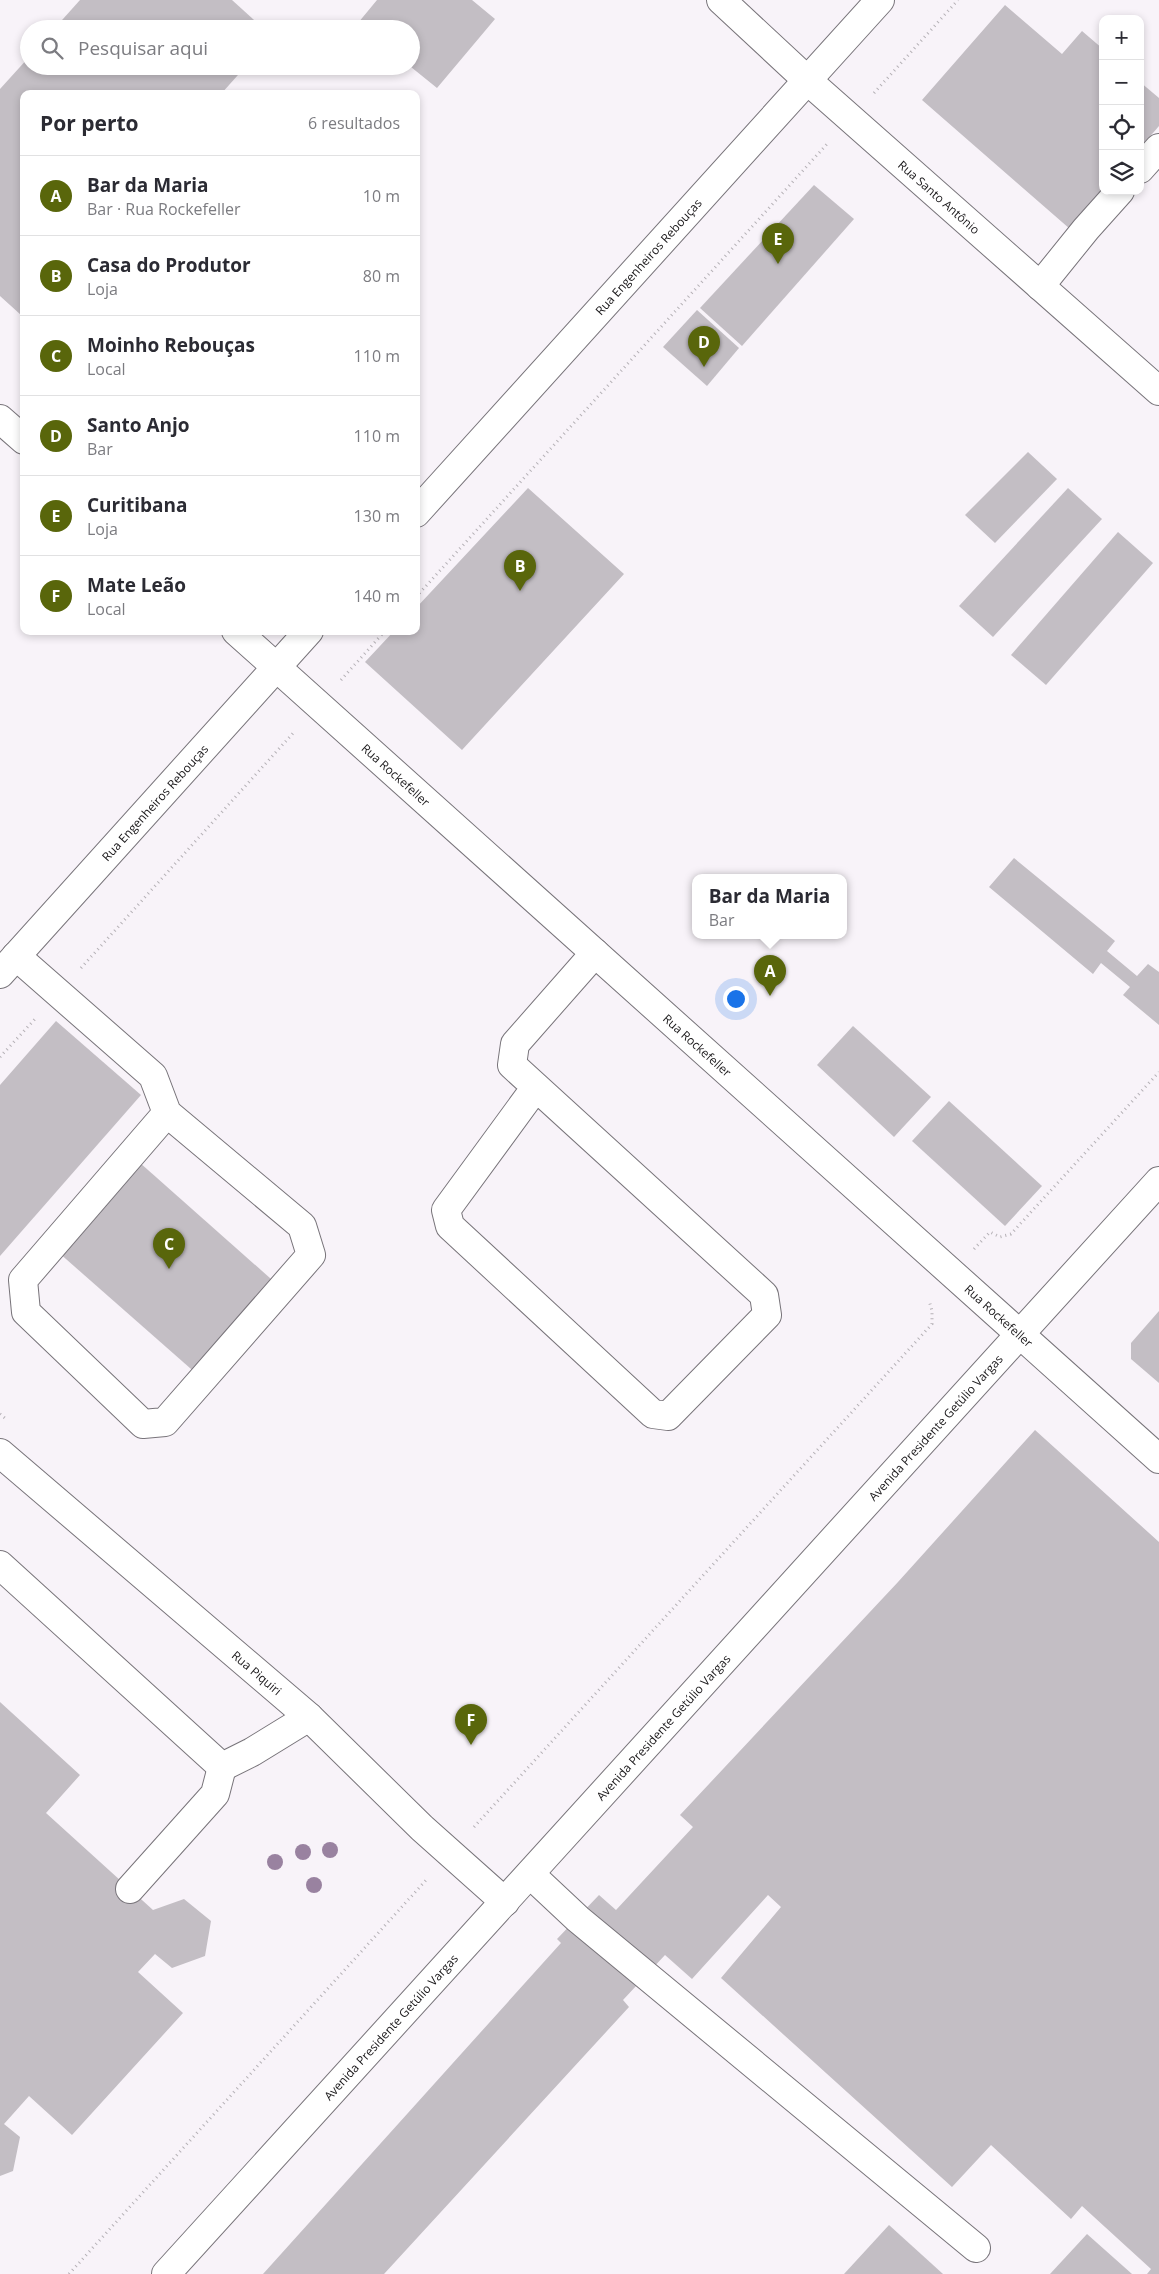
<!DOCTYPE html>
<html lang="pt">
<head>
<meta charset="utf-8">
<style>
	body { margin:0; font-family:"Open Sans",sans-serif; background:#f2f2f3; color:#2b2b33 }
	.controls { position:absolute; right:15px; top:15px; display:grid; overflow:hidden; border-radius:10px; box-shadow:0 2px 8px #0003 }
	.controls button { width:45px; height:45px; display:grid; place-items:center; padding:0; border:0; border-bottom:1px solid #e1e1e2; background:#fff; color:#2b2b33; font:25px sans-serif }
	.you { position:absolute; left:735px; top:998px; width:18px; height:18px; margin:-12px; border:4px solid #fff; border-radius:50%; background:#1a73e8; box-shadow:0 0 0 8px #1a73e833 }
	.badge { display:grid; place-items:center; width:32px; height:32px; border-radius:50%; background:#59660b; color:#fff; font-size:16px; font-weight:700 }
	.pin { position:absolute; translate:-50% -41px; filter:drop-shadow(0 1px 2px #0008) }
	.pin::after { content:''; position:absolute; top:26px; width:18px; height:15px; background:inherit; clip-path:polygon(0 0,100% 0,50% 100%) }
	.popup { position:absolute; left:692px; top:874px; width:155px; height:65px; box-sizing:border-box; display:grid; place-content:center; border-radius:10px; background:#fff; filter:drop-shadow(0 1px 4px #0005); font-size:16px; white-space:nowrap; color:#7c7c81 }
	.popup b { font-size:19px; color:#2b2b33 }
	.popup::after { content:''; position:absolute; left:50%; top:100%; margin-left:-10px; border:10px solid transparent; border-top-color:#fff }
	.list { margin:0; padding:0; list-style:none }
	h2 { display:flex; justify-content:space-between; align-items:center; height:65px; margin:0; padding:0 20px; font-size:21px }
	h2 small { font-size:16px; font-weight:400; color:#7c7c81 }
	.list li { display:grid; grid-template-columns:32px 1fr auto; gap:15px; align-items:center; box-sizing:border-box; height:80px; padding:0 20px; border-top:1px solid #e1e1e2 }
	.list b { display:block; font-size:19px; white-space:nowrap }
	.list p { margin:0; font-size:16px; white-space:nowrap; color:#7c7c81 }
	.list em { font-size:16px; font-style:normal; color:#7c7c81 }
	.icon { flex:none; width:28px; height:28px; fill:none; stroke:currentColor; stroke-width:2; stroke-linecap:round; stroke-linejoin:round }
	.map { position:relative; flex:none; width:1159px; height:2274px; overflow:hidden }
	.search { position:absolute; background:#fff; box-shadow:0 2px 8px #0003; left:20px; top:20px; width:400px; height:55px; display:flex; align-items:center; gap:12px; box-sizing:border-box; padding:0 18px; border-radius:28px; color:#7c7c81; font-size:19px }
	.panel { position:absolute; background:#fff; box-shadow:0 2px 8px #0003; left:20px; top:90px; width:400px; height:545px; border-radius:10px }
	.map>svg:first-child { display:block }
	.building { fill:#c3bec4 }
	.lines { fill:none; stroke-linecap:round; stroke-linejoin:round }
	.minor-casing { stroke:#78747a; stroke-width:30 }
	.major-casing { stroke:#78747a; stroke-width:30 }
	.path { stroke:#b5b1b6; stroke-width:3; stroke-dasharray:1 4; stroke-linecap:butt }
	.minor { stroke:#fff; stroke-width:28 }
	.major { stroke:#fff; stroke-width:28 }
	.tree { fill:#9982a0 }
	.labels { text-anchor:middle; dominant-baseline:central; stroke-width:4.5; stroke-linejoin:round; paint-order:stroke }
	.street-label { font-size:12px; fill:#1a181a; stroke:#fff }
</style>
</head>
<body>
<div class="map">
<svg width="1159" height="2274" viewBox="0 0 1159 2274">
	<rect width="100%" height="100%" fill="#f8f3f9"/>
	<g class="building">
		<polygon points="80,0 232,0 264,29 54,29"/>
		<polygon points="377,0 472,0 495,19 437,88 411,67 411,29 365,29 358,23"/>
		<polygon points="1005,5 1062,54 1082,31 1103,49 1103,191 1070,229 922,100"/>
		<polygon points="29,57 29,66 246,66 221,94 24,94 24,313 21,315 0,296 0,89"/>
		<polygon points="1140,82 1159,98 1159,126 1140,148"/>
		<polygon points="814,185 854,219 742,346 700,308"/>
		<polygon points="697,310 739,348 707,386 663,347"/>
		<polygon points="1028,452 1057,479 995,543 965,515"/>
		<polygon points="528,488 624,574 462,750 365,662 394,631 416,631 416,608"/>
		<polygon points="1068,488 1102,519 993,637 959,606"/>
		<polygon points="1118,532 1153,563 1046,685 1011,655"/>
		<polygon points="1014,858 1115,941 1107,951 1137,976 1148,964 1159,972 1159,1025 1123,995 1130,987 1101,963 1093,974 989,887"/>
		<polygon points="56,1021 141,1095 0,1256 0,1085"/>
		<polygon points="853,1026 931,1097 894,1137 817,1065"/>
		<polygon points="949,1101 1042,1186 1005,1226 912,1141"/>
		<polygon points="139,1162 279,1286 199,1376 58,1252"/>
		<polygon points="1159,1311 1159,1383 1131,1359 1131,1343"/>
		<polygon points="1035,1430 1159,1542 1159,2274 1147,2274 1151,2269 1082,2206 1071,2219 991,2145 952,2187 721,1978 781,1907 768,1895 692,1979 665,1955 623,2000 629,2007 384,2274 263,2274 561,1943 557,1939 599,1895 616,1910 693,1827 680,1815 898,1582"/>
		<polygon points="0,1702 80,1775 46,1813 153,1910 184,1899 211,1921 205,1956 172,1968 155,1954 138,1972 183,2013 72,2135 29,2096 4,2124 20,2137 13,2171 0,2176"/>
		<polygon points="889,2225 943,2274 844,2274"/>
		<polygon points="1087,2234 1132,2274 1050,2274"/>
	</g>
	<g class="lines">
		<g class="minor-casing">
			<g id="minor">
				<path id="s1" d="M 721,0 L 807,80 L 1159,391"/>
				<polyline points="1140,169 1159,148"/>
				<polyline points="1040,286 1086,229 1120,191"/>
				<polyline points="16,956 153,1076 167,1113 302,1226 311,1255 165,1422 143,1424 26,1312 23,1280 167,1113"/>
				<polyline points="536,1087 446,1210 450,1226 653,1414 668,1416 767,1315 764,1295 512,1065 515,1044 595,953"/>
				<path id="s2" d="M 0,1453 L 309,1717 L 422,1828 L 505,1902"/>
				<polyline points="0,1565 222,1767 252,1752 309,1717"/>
				<polyline points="530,1874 578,1919 976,2248"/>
				<polyline points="130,1889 215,1794 222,1767"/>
			</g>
		</g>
		<g class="major-casing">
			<g id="major">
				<polyline points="0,419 24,440"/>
				<path id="s3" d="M 416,513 L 880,0"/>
				<path id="s4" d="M 236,631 L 1159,1459"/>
				<path id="s5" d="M 0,974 L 309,631"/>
				<path id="s6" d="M 166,2274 L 1159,1181"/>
			</g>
		</g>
		<g class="path">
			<polyline points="874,93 958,0"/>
			<polyline points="416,597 827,144"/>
			<polyline points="341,680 385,631"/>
			<polyline points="81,968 295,731"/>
			<polyline points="0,1057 35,1019"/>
			<polyline points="974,1249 990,1232 1000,1237 1011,1234 1159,1072"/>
			<polyline points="0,1414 6,1419"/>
			<polyline points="474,1827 932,1324 932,1311 929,1300"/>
			<polyline points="69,2274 428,1878"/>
		</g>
		<use href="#minor" class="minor"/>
		<use href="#major" class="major"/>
	</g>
	<g class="tree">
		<circle cx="330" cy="1850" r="8"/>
		<circle cx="303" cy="1852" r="8"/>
		<circle cx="275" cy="1862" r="8"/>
		<circle cx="314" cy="1885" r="8"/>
	</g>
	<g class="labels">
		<g class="street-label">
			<text stroke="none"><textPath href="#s1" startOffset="294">Rua Santo Antônio</textPath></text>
			<text stroke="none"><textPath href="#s3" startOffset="346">Rua Engenheiros Rebouças</textPath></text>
			<text stroke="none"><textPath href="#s4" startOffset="215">Rua Rockefeller</textPath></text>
			<text stroke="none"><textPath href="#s5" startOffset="231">Rua Engenheiros Rebouças</textPath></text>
			<text stroke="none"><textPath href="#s4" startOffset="620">Rua Rockefeller</textPath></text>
			<text stroke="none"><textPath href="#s4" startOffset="1025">Rua Rockefeller</textPath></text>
			<text stroke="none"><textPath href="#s6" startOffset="1144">Avenida Presidente Getúlio Vargas</textPath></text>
			<text stroke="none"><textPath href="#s2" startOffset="338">Rua Piquiri</textPath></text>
			<text stroke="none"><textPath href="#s6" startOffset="739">Avenida Presidente Getúlio Vargas</textPath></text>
			<text stroke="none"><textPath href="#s6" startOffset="334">Avenida Presidente Getúlio Vargas</textPath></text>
		</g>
	</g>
</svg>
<div class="controls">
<button>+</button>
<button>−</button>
<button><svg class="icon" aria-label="locate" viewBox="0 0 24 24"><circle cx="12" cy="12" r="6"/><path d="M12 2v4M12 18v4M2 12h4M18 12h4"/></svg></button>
<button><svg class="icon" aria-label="layers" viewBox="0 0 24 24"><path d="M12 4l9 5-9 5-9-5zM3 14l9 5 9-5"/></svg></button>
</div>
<div class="you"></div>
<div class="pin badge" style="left:770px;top:996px">A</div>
<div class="popup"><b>Bar da Maria</b>Bar</div>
<div class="pin badge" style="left:520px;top:591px">B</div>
<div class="pin badge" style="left:169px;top:1269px">C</div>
<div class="pin badge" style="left:704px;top:367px">D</div>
<div class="pin badge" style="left:778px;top:264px">E</div>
<div class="pin badge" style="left:471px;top:1745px">F</div>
<div class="search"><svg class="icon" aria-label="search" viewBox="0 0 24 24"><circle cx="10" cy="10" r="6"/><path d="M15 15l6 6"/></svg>Pesquisar aqui</div>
<section class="panel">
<h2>Por perto<small>6 resultados</small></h2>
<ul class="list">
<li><span class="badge">A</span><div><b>Bar da Maria</b><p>Bar · Rua Rockefeller</p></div><em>10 m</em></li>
<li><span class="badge">B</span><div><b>Casa do Produtor</b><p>Loja</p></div><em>80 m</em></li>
<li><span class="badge">C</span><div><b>Moinho Rebouças</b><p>Local</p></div><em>110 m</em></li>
<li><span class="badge">D</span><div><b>Santo Anjo</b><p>Bar</p></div><em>110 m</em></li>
<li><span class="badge">E</span><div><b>Curitibana</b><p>Loja</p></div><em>130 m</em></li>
<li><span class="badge">F</span><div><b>Mate Leão</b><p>Local</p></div><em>140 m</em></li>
</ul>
</section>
</div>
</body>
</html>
